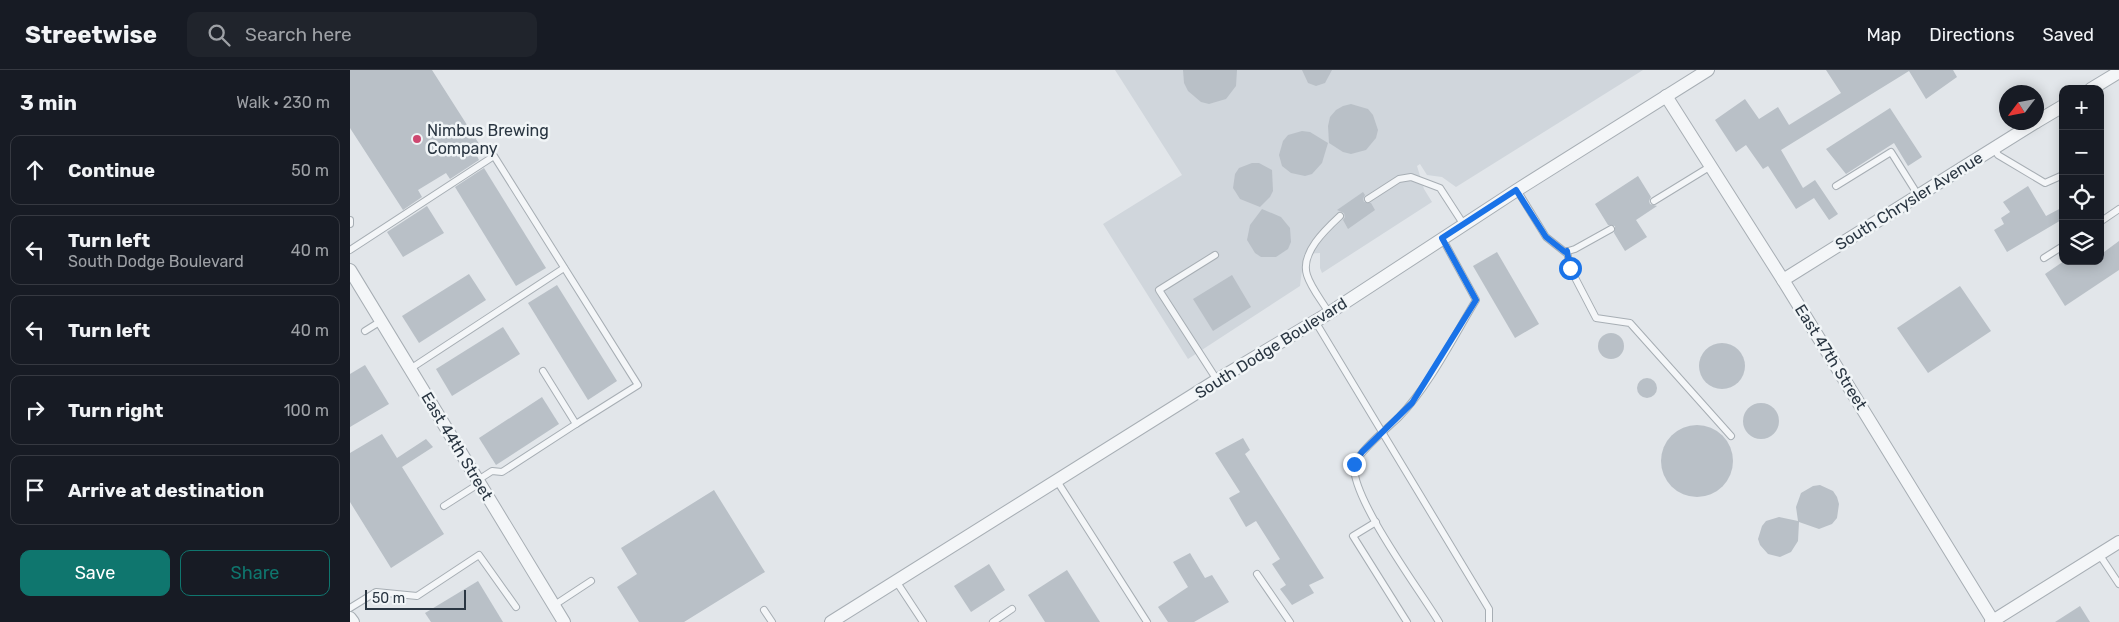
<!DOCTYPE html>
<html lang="en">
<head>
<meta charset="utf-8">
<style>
	body { margin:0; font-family:Rubik,sans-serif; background:#20242c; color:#f1f3f6 }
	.controls { position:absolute; right:15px; top:15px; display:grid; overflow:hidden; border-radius:10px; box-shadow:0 2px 12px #0003 }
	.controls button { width:45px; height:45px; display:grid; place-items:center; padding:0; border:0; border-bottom:1px solid #363941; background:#171b24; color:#f1f3f6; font:25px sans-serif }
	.compass { position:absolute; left:1649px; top:15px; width:45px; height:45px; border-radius:50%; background:#171b24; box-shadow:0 2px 12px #0003; rotate:238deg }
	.scale { position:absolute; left:15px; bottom:12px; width:101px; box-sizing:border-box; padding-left:5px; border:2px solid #2a3642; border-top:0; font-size:14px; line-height:18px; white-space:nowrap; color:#2a3642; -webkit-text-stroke:4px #f1f5f7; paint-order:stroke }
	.stop { position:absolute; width:15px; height:15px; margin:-11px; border:4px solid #1a73e8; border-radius:50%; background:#fff }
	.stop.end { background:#1a73e8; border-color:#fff; box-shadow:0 1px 5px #0008 }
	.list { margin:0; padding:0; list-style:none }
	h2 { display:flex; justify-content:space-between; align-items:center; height:65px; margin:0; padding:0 20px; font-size:21px }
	h2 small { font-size:16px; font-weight:400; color:#9ea1a6 }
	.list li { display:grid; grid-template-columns:32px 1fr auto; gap:15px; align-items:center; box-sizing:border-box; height:70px; margin:0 10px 10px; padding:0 10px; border:1px solid #363941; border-radius:10px }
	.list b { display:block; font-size:19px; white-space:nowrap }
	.list p { margin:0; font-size:16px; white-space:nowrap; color:#9ea1a6 }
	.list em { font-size:16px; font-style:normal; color:#9ea1a6 }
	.actions { display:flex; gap:10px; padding:15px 20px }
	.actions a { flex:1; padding:11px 0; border:1px solid #0f766e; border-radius:10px; text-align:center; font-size:18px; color:#0f766e }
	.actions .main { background:#0f766e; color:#fff }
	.icon { flex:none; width:28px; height:28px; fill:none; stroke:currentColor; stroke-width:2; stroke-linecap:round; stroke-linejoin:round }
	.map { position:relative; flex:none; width:1769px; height:552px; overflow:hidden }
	header { display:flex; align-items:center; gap:30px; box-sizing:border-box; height:70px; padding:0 25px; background:#171b24; border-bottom:1px solid #363941 }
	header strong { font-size:24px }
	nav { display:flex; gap:28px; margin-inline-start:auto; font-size:18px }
	.search { width:350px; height:45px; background:#20242c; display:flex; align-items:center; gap:12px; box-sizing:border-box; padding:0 18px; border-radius:10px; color:#9ea1a6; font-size:19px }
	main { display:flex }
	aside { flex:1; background:#171b24 }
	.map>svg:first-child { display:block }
	.built { fill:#d0d6dc }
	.building { fill:#b9c0c7 }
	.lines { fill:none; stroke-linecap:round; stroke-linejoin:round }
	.lane-casing { stroke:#a7aeb4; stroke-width:8 }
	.street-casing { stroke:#a7aeb4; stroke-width:14 }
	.lane { stroke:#f4f6f8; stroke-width:6 }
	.street { stroke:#f4f6f8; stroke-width:12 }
	.route { stroke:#1a73e8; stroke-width:6 }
	.poi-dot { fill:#ce4871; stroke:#f1f5f7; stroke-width:2 }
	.labels { text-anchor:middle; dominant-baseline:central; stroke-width:5; stroke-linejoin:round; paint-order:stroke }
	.poi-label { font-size:16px; fill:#2a3642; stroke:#f1f5f7; text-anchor:start }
	.street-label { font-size:16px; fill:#2a3642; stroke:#f1f5f7 }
</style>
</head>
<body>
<header>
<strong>Streetwise</strong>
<div class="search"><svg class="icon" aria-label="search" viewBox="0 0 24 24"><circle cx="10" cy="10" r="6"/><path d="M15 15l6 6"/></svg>Search here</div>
<nav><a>Map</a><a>Directions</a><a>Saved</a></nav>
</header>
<main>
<aside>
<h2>3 min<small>Walk · 230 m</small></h2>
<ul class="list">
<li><svg class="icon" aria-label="ahead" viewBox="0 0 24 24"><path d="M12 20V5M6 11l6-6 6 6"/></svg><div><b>Continue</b></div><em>50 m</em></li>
<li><svg class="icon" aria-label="left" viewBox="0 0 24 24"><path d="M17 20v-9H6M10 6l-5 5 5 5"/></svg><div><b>Turn left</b><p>South Dodge Boulevard</p></div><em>40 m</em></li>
<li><svg class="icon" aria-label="left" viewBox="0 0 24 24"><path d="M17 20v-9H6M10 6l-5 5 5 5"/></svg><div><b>Turn left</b></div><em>40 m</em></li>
<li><svg class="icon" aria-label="right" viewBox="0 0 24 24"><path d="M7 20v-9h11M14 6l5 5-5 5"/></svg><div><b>Turn right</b></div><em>100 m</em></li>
<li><svg class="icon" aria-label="arrive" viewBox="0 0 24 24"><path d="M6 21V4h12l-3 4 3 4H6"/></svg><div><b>Arrive at destination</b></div></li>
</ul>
<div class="actions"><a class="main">Save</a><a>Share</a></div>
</aside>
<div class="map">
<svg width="1769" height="552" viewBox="0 0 1769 552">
	<rect width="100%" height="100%" fill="#e2e6ea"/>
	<polygon class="built" points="765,0 1293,0 1106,117 1092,107 1077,105 1070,94 1067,96 1074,119 1082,132 972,203 970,198 970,183 954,184 950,216 838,289 753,154 832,105"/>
	<g class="building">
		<polygon points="0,0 82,0 133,80 126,84 129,90 100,109 96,103 68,120 72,127 53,140 0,58"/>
		<polygon points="833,0 887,0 886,16 876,29 859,34 851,32 838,21 834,13"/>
		<polygon points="952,0 982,0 975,13 966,16 958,13"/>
		<polygon points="1476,0 1603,0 1607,7 1576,29 1559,1 1431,80 1453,118 1465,110 1488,144 1479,150 1464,128 1446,139 1418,96 1413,99 1396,75 1386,82 1365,50 1395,29 1409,49 1428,37 1439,55 1491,23"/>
		<polygon points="1001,34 1018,39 1023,45 1028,60 1026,68 1016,80 1001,84 993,82 979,73 978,56 980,47 986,40 993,36"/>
		<polygon points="1540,38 1572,87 1558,96 1544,73 1496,104 1476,79"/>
		<polygon points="952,61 960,62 978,73 972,93 962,104 955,106 941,103 932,96 929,85 933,71 938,65"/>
		<polygon points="902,93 909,93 922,100 923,121 920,127 910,137 890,129 883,118 885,104 889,98"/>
		<polygon points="134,98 196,198 166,216 105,117"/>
		<polygon points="1288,106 1301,127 1299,131 1300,134 1307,136 1286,150 1297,167 1275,181 1264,163 1265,156 1258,155 1245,134"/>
		<polygon points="1678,116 1696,146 1713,137 1713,149 1657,182 1644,160 1654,154 1651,148 1660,142 1653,132"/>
		<polygon points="1013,122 1015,125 1013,129 1014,132 1021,133 1025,140 998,159 993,150 995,147 994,143 987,140"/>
		<polygon points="77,136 94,163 53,187 37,162"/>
		<polygon points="912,139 931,147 940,158 941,172 938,179 926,187 911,187 905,183 897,170 900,155"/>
		<polygon points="1769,171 1769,200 1715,236 1695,204 1714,191 1750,191 1750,185"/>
		<polygon points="1147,182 1189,254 1165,268 1123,196"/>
		<polygon points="119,204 136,230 69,273 52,246"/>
		<polygon points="882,205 901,237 863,261 843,229"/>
		<polygon points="207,215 267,311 238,330 178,233"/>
		<polygon points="1610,216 1641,261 1578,303 1547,258"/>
		<polygon points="153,257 170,284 102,326 86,299"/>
		<circle cx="1261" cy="276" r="13"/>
		<circle cx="1372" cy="296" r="23"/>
		<polygon points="15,295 39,334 0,357 0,304"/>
		<circle cx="1297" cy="318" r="10"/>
		<polygon points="192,327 209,354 146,395 129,368"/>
		<circle cx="1411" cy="351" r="18"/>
		<circle cx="1347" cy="391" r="36"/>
		<polygon points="32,364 47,388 76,369 83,377 52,397 94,464 41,498 0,432 0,383"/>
		<polygon points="893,368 900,380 895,384 974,508 959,515 964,523 942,535 930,519 936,515 922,494 930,489 906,451 896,457 879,428 890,422 865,383"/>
		<polygon points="1470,415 1483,421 1487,427 1489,434 1487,448 1482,454 1469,459 1449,452 1448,471 1441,482 1430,487 1418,484 1410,475 1408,469 1412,456 1416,451 1429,447 1448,451 1446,437 1451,423 1463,416"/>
		<polygon points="364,420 415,502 334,552 289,552 267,517 287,504 271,478"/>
		<polygon points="840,483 855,508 862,505 879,532 844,552 818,552 808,537 838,517 823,492"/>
		<polygon points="639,494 655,520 621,542 604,516"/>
		<polygon points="717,500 750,552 695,552 678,525"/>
		<polygon points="128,511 153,552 81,552 75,543"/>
		<polygon points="1730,536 1740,552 1705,552"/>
	</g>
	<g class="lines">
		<g class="lane-casing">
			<g id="lane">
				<polyline points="1644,78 1648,85 1695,113 1713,105"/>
				<polyline points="1486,116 1541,82 1568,125"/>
				<polyline points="1167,120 1196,167 1215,182 1225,179 1261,159"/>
				<polyline points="1018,129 1049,109 1061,107 1090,118 1114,155"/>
				<polyline points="1304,131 1361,96"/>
				<polyline points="0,150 0,154"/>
				<polyline points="1750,152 1769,139"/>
				<polyline points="0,180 144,86 288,315 226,354 193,301"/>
				<polyline points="1217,181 1220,198 1246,248 1280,253 1381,366"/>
				<polyline points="865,185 809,220 867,310"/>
				<polyline points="1694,188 1713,176"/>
				<path d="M 979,243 C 972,231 961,218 957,205 C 950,183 976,159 990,146"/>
				<polyline points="965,251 1139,539 1139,552"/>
				<polyline points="15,261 31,251"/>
				<polyline points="60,299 214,198"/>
				<polyline points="128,410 142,401 152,402 226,354"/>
				<polyline points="707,411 797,552"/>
				<polyline points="94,436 130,413"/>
				<polyline points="1026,452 1003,466 1057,552"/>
				<polyline points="1749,484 1769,514"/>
				<polyline points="907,504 940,552"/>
				<polyline points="546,511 573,552"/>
				<polyline points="203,536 241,511"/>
				<polyline points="0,538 26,522 67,526 129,485 166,537"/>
				<polyline points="414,540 422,552"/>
				<polyline points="643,552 662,539"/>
				<path d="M 1089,552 C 1069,519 1004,432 1004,397 C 1005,384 1039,357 1049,347 C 1079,316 1103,268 1126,230 L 1092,168"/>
			</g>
		</g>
		<g class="street-casing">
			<g id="street">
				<polyline points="1741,19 1769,2"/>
				<polyline points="1316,26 1433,210 1643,551"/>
				<polyline points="1686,52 1713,36"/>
				<polyline points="0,200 214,552"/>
				<polyline points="1433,210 1686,52"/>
				<polyline points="0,548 3,552"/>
				<polyline points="481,552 867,310 979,243 1167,120 1358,0"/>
				<polyline points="1641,552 1769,472"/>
			</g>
		</g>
		<use href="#lane" class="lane"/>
		<use href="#street" class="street"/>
	</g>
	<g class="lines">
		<polyline class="route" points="1004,394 1012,382 1062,333 1126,230 1092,168 1166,120 1196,167 1215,182 1217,181 1220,198"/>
	</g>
	<circle class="poi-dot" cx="67" cy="69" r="5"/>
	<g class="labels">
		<g class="poi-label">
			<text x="77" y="60">Nimbus Brewing<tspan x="77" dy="18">Company</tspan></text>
		</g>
		<g class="street-label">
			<text transform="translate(1559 131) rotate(-32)">South Chrysler Avenue</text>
			<text transform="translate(921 278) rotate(-32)">South Dodge Boulevard</text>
			<text transform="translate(1481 287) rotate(58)">East 47th Street</text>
			<text transform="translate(107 376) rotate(59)">East 44th Street</text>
		</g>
	</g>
</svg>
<div class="controls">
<button>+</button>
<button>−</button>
<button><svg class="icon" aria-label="locate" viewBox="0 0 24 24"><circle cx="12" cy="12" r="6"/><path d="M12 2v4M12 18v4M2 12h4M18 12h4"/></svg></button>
<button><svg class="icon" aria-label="layers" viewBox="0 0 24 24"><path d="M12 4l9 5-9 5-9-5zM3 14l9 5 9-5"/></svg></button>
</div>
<svg class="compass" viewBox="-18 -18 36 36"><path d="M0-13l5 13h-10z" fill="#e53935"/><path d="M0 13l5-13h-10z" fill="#9ea1a6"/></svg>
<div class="scale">50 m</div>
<div class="stop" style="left:1220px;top:198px"></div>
<div class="stop end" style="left:1004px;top:394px"></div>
</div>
</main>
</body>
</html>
